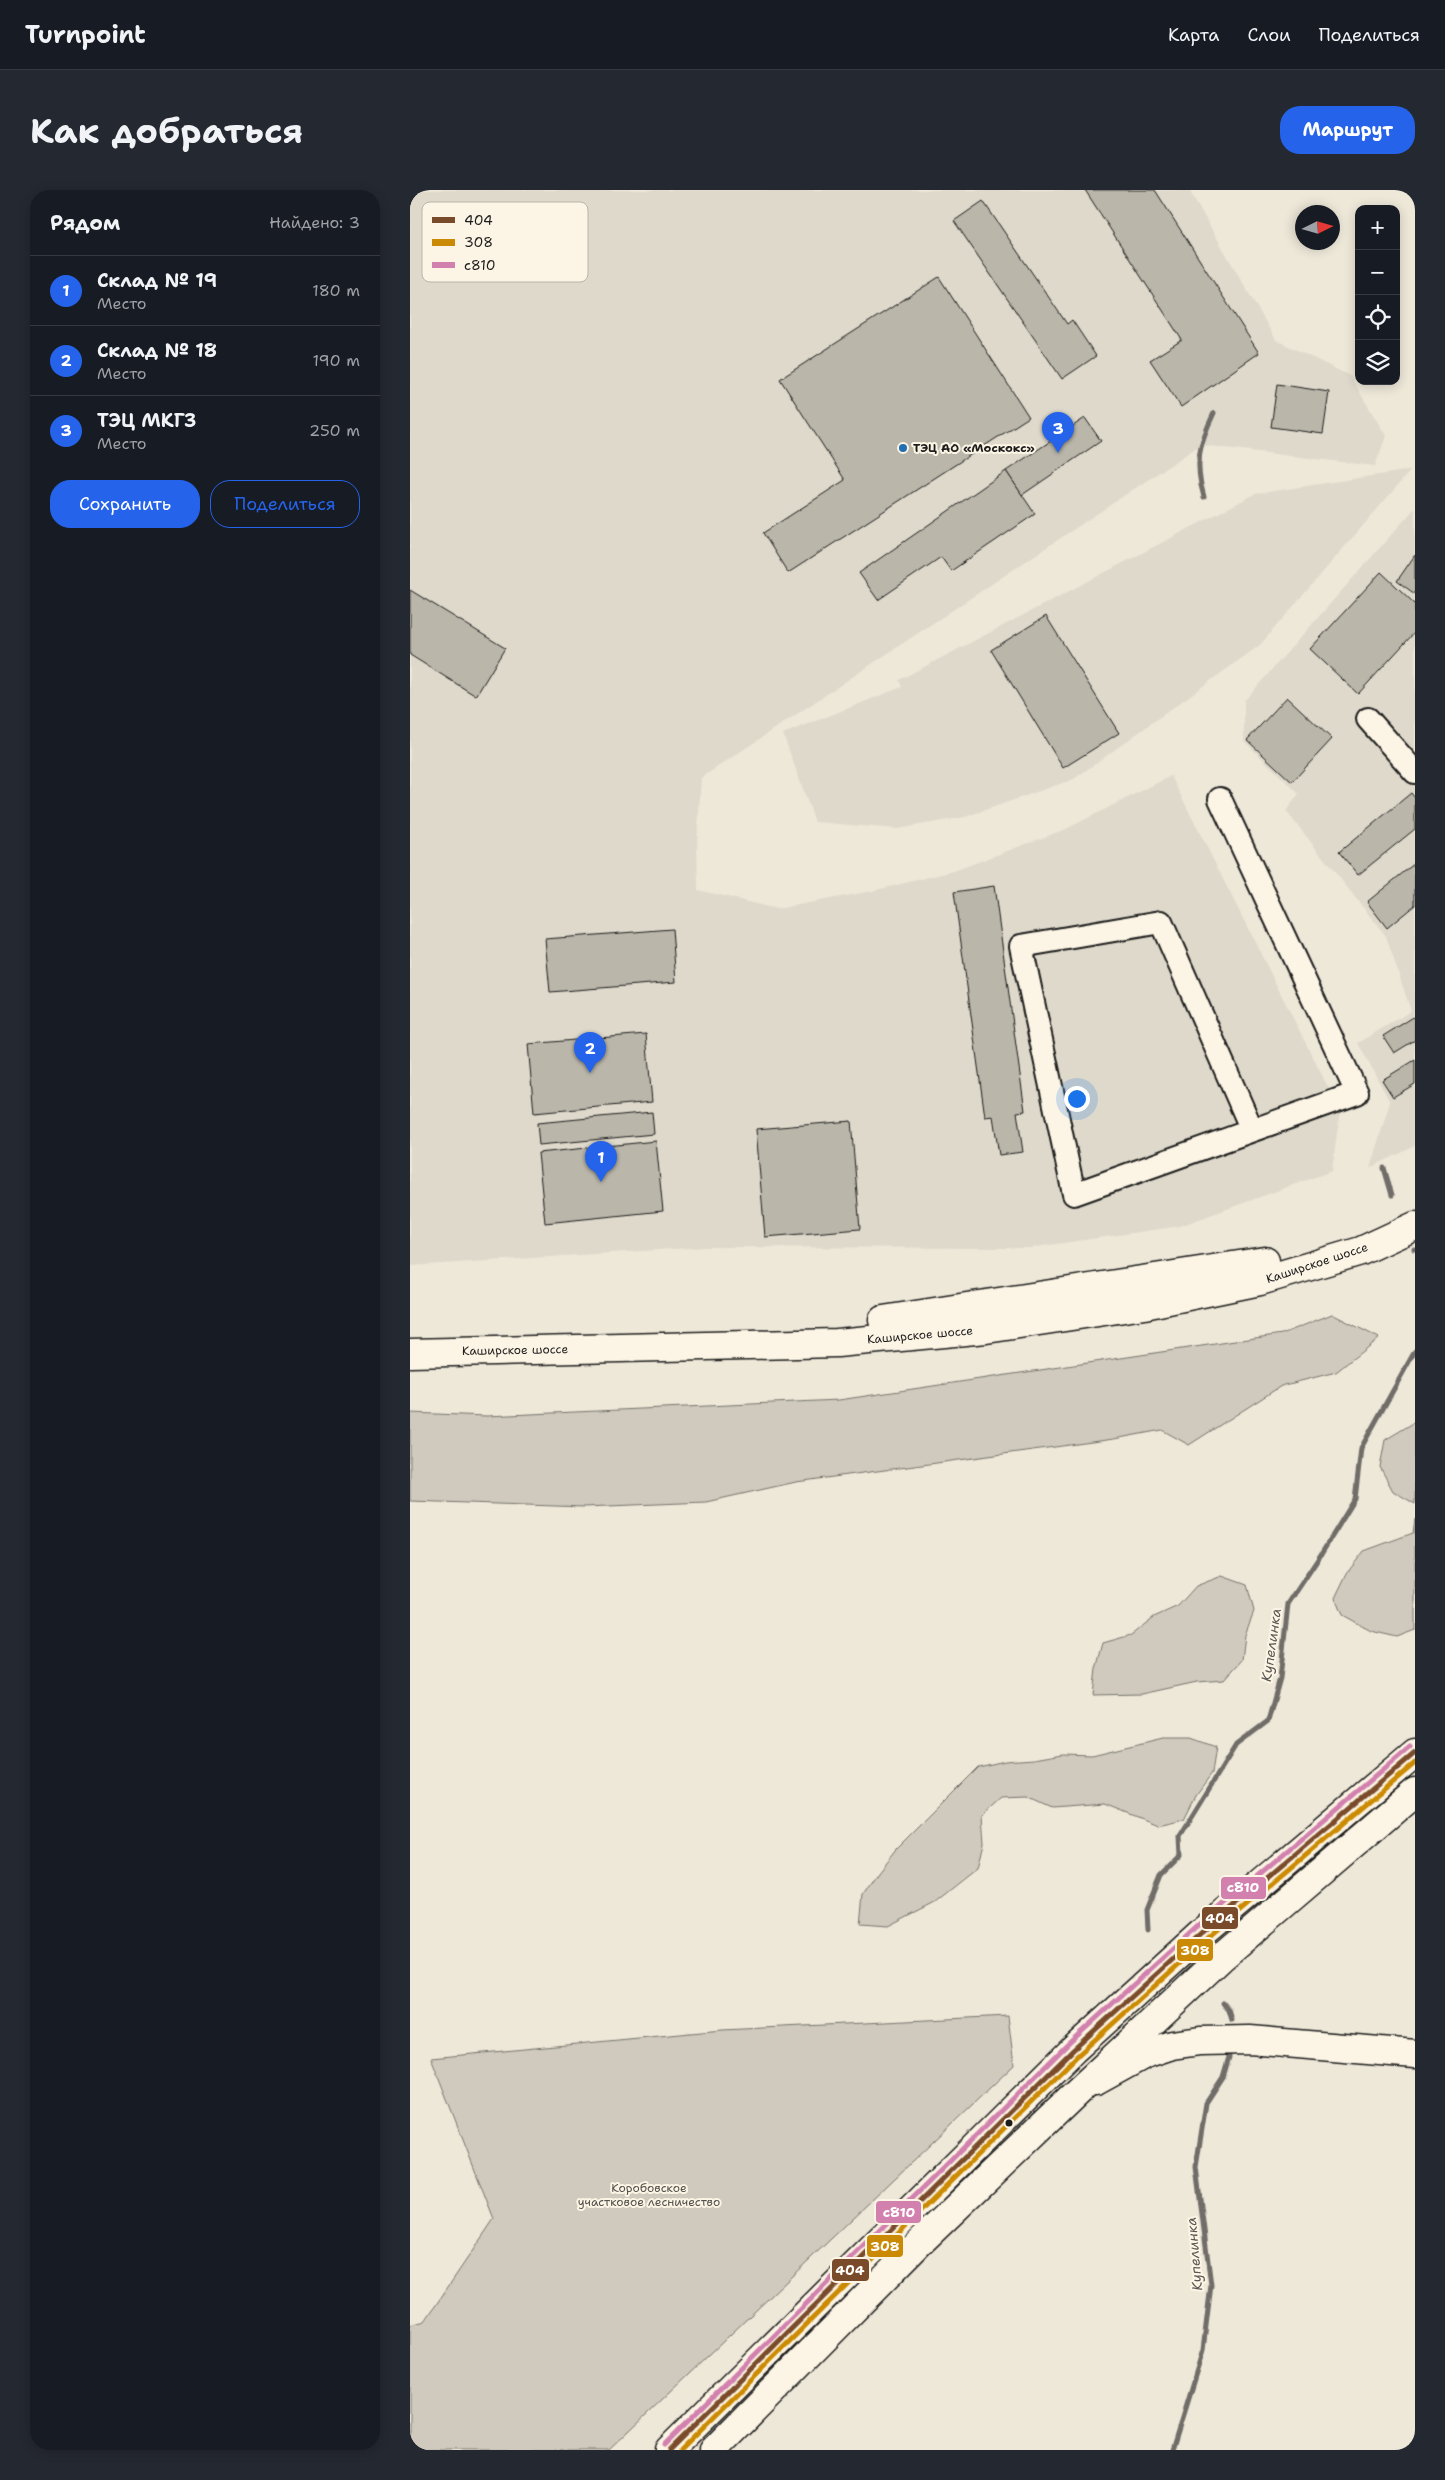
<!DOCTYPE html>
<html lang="ru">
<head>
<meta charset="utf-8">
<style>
	body { margin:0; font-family:"Shantell Sans",sans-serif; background:#242831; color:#f1f3f6 }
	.controls { position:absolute; right:15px; top:15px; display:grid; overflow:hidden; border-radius:10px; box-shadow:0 2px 12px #0003 }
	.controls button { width:45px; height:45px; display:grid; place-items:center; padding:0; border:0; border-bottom:1px solid #363941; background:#171b24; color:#f1f3f6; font:25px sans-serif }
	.compass { position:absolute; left:885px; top:15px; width:45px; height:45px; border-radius:50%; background:#171b24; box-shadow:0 2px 12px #0003; rotate:85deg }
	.you { position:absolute; left:666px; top:908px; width:18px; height:18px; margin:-12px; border:4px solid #fff; border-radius:50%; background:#1a73e8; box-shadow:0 0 0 8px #1a73e833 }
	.badge { display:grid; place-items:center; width:32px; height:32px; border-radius:50%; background:#2563eb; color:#fff; font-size:16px; font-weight:700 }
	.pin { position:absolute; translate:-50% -41px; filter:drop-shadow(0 1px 2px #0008) }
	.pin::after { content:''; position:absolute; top:26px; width:18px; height:15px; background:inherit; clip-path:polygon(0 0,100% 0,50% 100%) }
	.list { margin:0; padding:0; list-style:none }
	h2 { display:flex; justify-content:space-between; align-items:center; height:65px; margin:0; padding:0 20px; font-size:21px }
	h2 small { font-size:16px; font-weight:400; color:#9ea1a6 }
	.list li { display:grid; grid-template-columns:32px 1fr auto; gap:15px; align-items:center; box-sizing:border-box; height:70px; padding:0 20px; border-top:1px solid #363941 }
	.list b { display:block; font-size:19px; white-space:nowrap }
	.list p { margin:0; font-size:16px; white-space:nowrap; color:#9ea1a6 }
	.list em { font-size:16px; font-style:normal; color:#9ea1a6 }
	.actions { display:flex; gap:10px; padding:15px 20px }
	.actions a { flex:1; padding:11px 0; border:1px solid #2563eb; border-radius:20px; text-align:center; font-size:18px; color:#2563eb }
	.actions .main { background:#2563eb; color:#fff }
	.icon { flex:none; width:28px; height:28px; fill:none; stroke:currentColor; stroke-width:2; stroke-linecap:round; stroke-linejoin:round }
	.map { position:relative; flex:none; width:1005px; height:2260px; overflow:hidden; border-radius:20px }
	header { display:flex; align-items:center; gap:30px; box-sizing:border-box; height:70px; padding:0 25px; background:#171b24; border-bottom:1px solid #363941 }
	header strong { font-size:24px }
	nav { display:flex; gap:28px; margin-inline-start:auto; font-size:18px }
	.intro { display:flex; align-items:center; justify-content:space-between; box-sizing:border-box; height:120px; padding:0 30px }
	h1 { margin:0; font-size:35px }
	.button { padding:12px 22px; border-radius:20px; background:#2563eb; color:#fff; font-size:18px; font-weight:700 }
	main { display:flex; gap:30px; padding:0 30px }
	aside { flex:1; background:#171b24; border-radius:20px; box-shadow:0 2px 12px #0003 }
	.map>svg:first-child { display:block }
	.built { fill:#ded9cb }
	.green { fill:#cfcabd; stroke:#76736c }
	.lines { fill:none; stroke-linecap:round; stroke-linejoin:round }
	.stream { stroke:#6f6c67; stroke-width:5 }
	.building { fill:#bab6aa; stroke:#1c1c1c }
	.minor-casing { stroke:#1c1c1c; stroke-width:26 }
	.major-casing { stroke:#1c1c1c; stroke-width:31 }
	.highway-casing { stroke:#1c1c1c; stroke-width:31 }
	.minor { stroke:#fcf5e5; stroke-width:22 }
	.major { stroke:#fcf5e5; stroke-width:28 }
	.highway { stroke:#fcf5e5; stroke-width:28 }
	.bus-1-casing { stroke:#fcf5e5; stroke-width:9 }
	.bus-2-casing { stroke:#fcf5e5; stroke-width:9 }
	.bus-3-casing { stroke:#fcf5e5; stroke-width:9 }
	.bus-1 { stroke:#7a4b2a; stroke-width:5 }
	.bus-2 { stroke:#cb8a06; stroke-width:5 }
	.bus-3 { stroke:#d281ae; stroke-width:5 }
	.poi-dot { fill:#1f6fb2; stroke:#fcf5e5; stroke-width:2 }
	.bus-dot { fill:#1c1c1c; stroke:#fcf5e5; stroke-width:2 }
	.labels { text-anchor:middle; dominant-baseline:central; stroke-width:4; stroke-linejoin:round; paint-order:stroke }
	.poi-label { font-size:12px; font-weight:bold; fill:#1c1c1c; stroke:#fcf5e5; text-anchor:start }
	.street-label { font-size:12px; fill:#1c1c1c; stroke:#fcf5e5 }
	.park-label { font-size:12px; fill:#52504c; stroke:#fcf5e5 }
	.water-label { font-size:14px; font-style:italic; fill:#5b5854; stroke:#fcf5e5 }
	.key { fill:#fcf5e5; stroke:#b9b4a9; stroke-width:1 }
	.key-label { font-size:14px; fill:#1c1c1c }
	.line-badge { stroke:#fcf5e5; stroke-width:2 }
	.badge-label { font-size:14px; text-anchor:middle; font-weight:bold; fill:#fff }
</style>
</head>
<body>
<header>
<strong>Turnpoint</strong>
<nav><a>Карта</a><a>Слои</a><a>Поделиться</a></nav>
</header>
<div class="intro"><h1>Как добраться</h1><a class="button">Маршрут</a></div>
<main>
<aside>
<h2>Рядом<small>Найдено: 3</small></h2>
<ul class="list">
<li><span class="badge">1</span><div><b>Склад № 19</b><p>Место</p></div><em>180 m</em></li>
<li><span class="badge">2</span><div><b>Склад № 18</b><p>Место</p></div><em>190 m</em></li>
<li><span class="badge">3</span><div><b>ТЭЦ МКГЗ</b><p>Место</p></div><em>250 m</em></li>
</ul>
<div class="actions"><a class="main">Сохранить</a><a>Поделиться</a></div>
</aside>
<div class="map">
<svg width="1005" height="2260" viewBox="0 0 1005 2260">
	<rect width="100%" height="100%" fill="#eee8d9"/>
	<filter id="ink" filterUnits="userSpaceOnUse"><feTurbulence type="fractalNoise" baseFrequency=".02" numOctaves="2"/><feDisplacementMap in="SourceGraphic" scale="10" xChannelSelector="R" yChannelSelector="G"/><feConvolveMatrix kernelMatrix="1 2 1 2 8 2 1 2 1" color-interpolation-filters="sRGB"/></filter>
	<g filter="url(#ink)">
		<g class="built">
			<polygon points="0,0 779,0 866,150 940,186 976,246 965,276 790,255 291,588 287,654 288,700 367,719 462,701 544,681 656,639 761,586 930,921 922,981 770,1036 619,1058 294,1057 0,1076"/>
			<polygon points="1001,280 850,455 664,589 555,627 487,639 405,632 373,544 492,497 489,490 845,304"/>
			<polygon points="1005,318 1005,956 960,978 980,912 948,853 1001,821 976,746 876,621 889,604 834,551 834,511"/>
		</g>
		<g class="green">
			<polygon points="922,1124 969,1148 926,1182 871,1196 779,1255 752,1240 704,1249 386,1292 296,1312 174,1317 0,1311 0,1223 77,1226 429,1210 872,1144"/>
			<polygon points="1005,1232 1005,1314 983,1301 970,1277 975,1250"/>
			<polygon points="1005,1329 1005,1440 987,1447 961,1441 932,1425 925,1408 937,1383 954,1361 1003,1343"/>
			<polygon points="812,1386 837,1395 844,1421 835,1445 832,1470 814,1490 787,1492 732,1504 683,1505 686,1479 693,1453 721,1445 744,1427 768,1416 786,1396"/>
			<polygon points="753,1548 781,1548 806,1557 802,1583 786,1605 774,1629 748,1635 695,1614 642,1618 618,1607 591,1608 572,1625 574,1653 568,1678 525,1712 478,1736 450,1734 453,1704 468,1682 486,1659 568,1577 595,1571 624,1569 653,1564 682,1565"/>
			<polygon points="598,1826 604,1875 199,2260 0,2260 0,2135 15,2131 84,2029 21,1868 312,1840"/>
		</g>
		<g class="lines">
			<g class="stream">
				<path d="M 794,307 C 784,273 789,254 804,223"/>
				<polyline points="974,978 982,1005"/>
				<polyline points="1004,1059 1005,1059"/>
				<polyline points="738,1740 737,1720 751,1685 771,1665 770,1646 826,1555 858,1531 870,1488 878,1414 910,1366 945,1309 951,1258 1005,1161"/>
				<polyline points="813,1813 819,1820 822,1830"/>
				<polyline points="762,2260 793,2160 801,2095 786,1977 796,1913 813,1887 819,1867"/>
			</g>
		</g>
		<g class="building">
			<polygon points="675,0 745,0 849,163 771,217 740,170 772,150"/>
			<polygon points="573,11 657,134 662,130 686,166 652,189 544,31"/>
			<polygon points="529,87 619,227 378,383 353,343 435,290 370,189"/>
			<polygon points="867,194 919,202 913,244 861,237"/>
			<polygon points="675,228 691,251 612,305 596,281"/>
			<polygon points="596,281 625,324 541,381 531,367 468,410 449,383"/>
			<polygon points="1005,365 1005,404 987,391"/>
			<polygon points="971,382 1005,414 1005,442 948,504 900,459"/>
			<polygon points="0,400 95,458 66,506 0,465"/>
			<polygon points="636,426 709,543 653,578 581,460"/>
			<polygon points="877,507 922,549 882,592 837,550"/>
			<polygon points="1001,603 1005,608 1005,639 948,685 929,662"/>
			<polygon points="1005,673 1005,715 977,738 957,712"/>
			<polygon points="584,696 615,921 607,922 613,962 589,965 583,926 575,927 544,702"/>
			<polygon points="262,739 266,792 140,802 135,749"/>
			<polygon points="1005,826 1005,850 984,863 973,846"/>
			<polygon points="236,844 242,912 124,923 118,854"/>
			<polygon points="1005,870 1005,894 983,907 972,890"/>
			<polygon points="242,922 244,944 129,955 127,933"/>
			<polygon points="441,931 450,1039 355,1047 346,939"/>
			<polygon points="246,951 253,1021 135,1033 128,963"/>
		</g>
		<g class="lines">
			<g class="minor-casing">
				<g id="minor">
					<polyline points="958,529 1005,582"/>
					<polyline points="810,609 947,903 664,1004 611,756 751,732 842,940"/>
				</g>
			</g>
			<g class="major-casing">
				<g id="major">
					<polyline points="473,1130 855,1071"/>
					<polyline points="0,1163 427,1153 576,1139 734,1115 850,1091 951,1061 1005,1036"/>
					<polyline points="686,1891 735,1864 762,1855 790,1851 840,1850 1005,1864"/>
				</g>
			</g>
			<g class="highway-casing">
				<g id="highway">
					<polyline points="259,2260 663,1860 793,1742 1005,1563"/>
					<polyline points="304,2260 508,2054 667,1902 813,1766 1005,1602"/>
				</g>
			</g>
			<use href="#minor" class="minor"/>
			<use href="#major" class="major"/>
			<use href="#highway" class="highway"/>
			<g class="bus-1-casing">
				<polyline id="bus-1" points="259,2260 663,1860 793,1742 1005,1563"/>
			</g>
			<g class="bus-2-casing">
				<polyline id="bus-2" points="270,2260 668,1865 798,1748 1005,1573"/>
			</g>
			<g class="bus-3-casing">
				<polyline id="bus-3" points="254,2255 658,1854 788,1736 1000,1557"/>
			</g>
			<use href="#bus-1" class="bus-1"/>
			<use href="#bus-2" class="bus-2"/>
			<use href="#bus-3" class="bus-3"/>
		</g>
	</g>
	<circle class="poi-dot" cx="493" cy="258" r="5"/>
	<circle class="bus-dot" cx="599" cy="1933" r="4.5"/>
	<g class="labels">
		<g class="poi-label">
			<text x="503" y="258">ТЭЦ АО «Москокс»</text>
		</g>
		<g class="street-label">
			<text transform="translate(907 1073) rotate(-18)">Каширское шоссе</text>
			<text transform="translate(510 1145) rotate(-5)">Каширское шоссе</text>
			<text transform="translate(105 1160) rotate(-1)">Каширское шоссе</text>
		</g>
		<g class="park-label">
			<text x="239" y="1998">Коробовское<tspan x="239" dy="14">участковое лесничество</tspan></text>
		</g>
		<g class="water-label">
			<text transform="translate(861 1455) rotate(-82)">Купелинка</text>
			<text transform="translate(784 2064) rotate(-95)">Купелинка</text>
		</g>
	</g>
	<rect x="12" y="12" width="166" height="80" rx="8" class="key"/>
	<rect x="22" y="27" width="23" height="6" fill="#7a4b2a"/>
	<rect x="22" y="49" width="23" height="7" fill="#cb8a06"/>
	<rect x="22" y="72" width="23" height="6" fill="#d281ae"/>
	<g class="key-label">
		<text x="54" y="35">404</text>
		<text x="54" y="57">308</text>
		<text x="54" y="80">с810</text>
	</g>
	<g class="line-badge">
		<rect x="810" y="1686" width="47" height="24" rx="5" fill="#d281ae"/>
		<rect x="791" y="1716" width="38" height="24" rx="5" fill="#7a4b2a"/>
		<rect x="766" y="1748" width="38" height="24" rx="5" fill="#cb8a06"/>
		<rect x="465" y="2010" width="47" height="24" rx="5" fill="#d281ae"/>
		<rect x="456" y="2044" width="38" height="24" rx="5" fill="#cb8a06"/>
		<rect x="421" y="2068" width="39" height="24" rx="5" fill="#7a4b2a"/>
	</g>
	<g class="badge-label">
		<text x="833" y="1702">с810</text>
		<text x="810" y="1733">404</text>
		<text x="785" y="1765">308</text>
		<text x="489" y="2027">с810</text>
		<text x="475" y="2061">308</text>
		<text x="440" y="2085">404</text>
	</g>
</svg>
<div class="controls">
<button>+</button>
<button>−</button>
<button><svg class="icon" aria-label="locate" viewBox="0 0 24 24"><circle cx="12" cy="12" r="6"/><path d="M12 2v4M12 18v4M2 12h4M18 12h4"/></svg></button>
<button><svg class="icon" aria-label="layers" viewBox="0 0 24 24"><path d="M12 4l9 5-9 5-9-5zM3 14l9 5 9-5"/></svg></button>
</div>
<svg class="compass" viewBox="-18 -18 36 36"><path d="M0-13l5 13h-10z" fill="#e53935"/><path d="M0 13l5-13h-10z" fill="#9ea1a6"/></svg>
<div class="you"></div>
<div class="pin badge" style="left:191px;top:992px">1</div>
<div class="pin badge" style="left:180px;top:883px">2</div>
<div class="pin badge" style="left:648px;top:263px">3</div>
</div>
</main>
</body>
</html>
